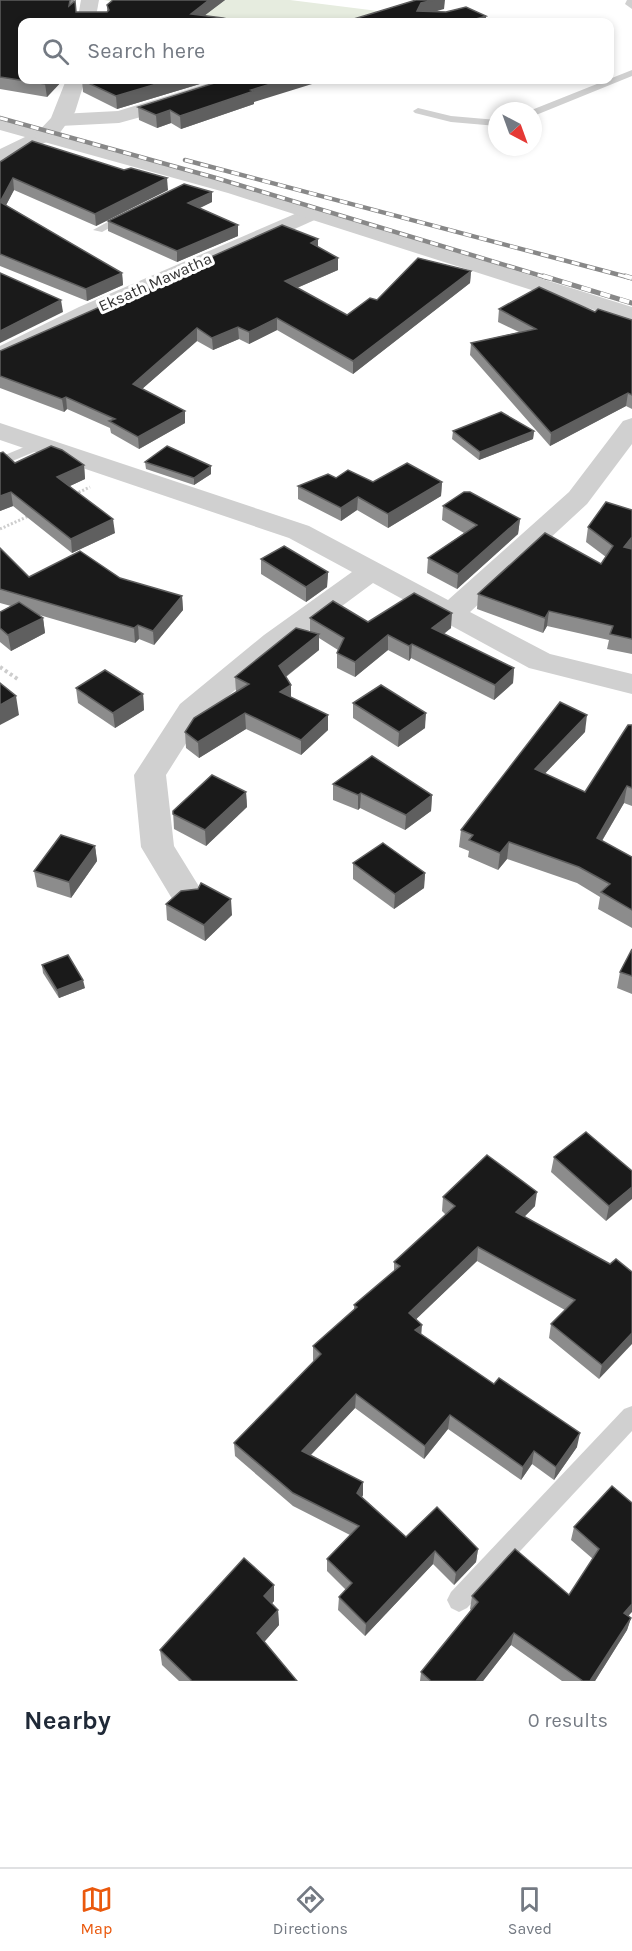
<!DOCTYPE html>
<html lang="en">
<head>
<meta charset="utf-8">
<style>
	body { margin:0; font-family:Karla,sans-serif; background:#f2f2f3; color:#1f2937 }
	.compass { position:absolute; left:488px; top:102px; width:54px; height:54px; border-radius:50%; background:#fff; box-shadow:0 3px 9px #0003; rotate:139deg }
	.list { margin:0; padding:0; list-style:none }
	h2 { display:flex; justify-content:space-between; align-items:center; height:78px; margin:0; padding:0 24px; font-size:26px }
	h2 small { font-size:20px; font-weight:400; color:#747a83 }
	.icon { flex:none; width:33px; height:33px; fill:none; stroke:currentColor; stroke-width:2; stroke-linecap:round; stroke-linejoin:round }
	.map { position:relative; flex:none; width:632px; height:1681px; overflow:hidden }
	.search { position:absolute; background:#fff; box-shadow:0 3px 9px #0003; left:18px; right:18px; top:18px; height:66px; display:flex; align-items:center; gap:15px; box-sizing:border-box; padding:0 21px; border-radius:12px; color:#747a83; font-size:22px }
	.sheet { height:186px; background:#fff }
	nav { display:flex; justify-content:space-around; align-items:center; box-sizing:border-box; height:84px; border-top:2px solid #e0e1e3; background:#fff; font-size:16px; color:#747a83 }
	nav a { display:grid; justify-items:center; gap:3px }
	nav .on { color:#ea580c }
	.map>svg:first-child { display:block }
	.green { fill:#e6ecdf }
	.lines { fill:none; stroke-linecap:round; stroke-linejoin:round }
	.path-far1 { stroke:#cdcdcd; stroke-width:3; stroke-dasharray:2 2; stroke-linecap:butt }
	.path { stroke:#cdcdcd; stroke-width:4; stroke-dasharray:3 3; stroke-linecap:butt }
	.service { fill:#d0d0d0; fill-rule:evenodd }
	.minor { fill:#d0d0d0; fill-rule:evenodd }
	.tertiary { fill:#d0d0d0; fill-rule:evenodd }
	.rail-far1-casing { stroke:#888; stroke-width:4.5 }
	.rail-casing { stroke:#888; stroke-width:5 }
	.rail-far1 { stroke:#fff; stroke-width:3; stroke-dasharray:8; stroke-linecap:butt }
	.rail { stroke:#fff; stroke-width:4; stroke-dasharray:10; stroke-linecap:butt }
	.wall { fill:#8c8c8c }
	.shaded-wall { fill:#5f5f5f }
	.building { fill:#1a1a1a; stroke:#5f5f5f; stroke-width:1.5 }
	.labels { text-anchor:middle; dominant-baseline:central; stroke-width:6; stroke-linejoin:round; paint-order:stroke }
	.far-street-label { font-size:16px; fill:#333; stroke:#fff }
</style>
</head>
<body>
<div class="map">
<svg width="632" height="1681" viewBox="0 0 632 1681">
	<rect width="100%" height="100%" fill="#fff"/>
	<polygon class="green" points="104,0 290,0 386,12 368,22 211,22"/>
	<g class="lines">
		<g class="path-far1">
			<polyline points="75,494 90,487"/>
			<polyline points="0,529 31,515"/>
		</g>
		<polyline class="path" points="0,667 19,680"/>
		<g class="service">
			<polygon points="627,0 632,0 632,9 625,4"/>
			<polygon points="632,70 632,76 536,115 533,116 533,111 529,111"/>
			<polygon points="418,108 451,116 497,120 497,126 451,122 415,113 413,111"/>
			<polygon points="124,213 133,215 102,232 93,230"/>
			<polygon points="39,441 44,442 44,448 0,466 0,457"/>
			<polygon points="632,1406 632,1431 467,1608 459,1612 451,1608 447,1600 451,1592 624,1409"/>
		</g>
		<g class="minor">
			<polygon points="219,80 246,80 243,84 170,109 119,123 60,126 53,124 50,120 53,116 60,114 118,111"/>
			<polygon points="0,118 51,132 54,136 51,140 0,163 0,149 25,137 0,130"/>
			<polygon points="311,207 319,208 322,213 319,218 0,362 0,346 79,307"/>
			<polygon points="632,418 632,444 587,504 470,612 550,654 632,674 632,694 529,668 373,583 284,649 202,718 166,775 174,846 203,893 198,902 186,905 174,902 141,847 134,775 180,704 264,635 352,572 289,538 0,440 0,423 309,526 448,600 569,492 623,421"/>
		</g>
		<g class="tertiary">
			<polygon points="81,0 99,0 95,22 77,22"/>
			<polygon points="66,80 85,80 75,112 59,134 242,185 632,307 632,322 228,193 37,140 34,136 51,118"/>
		</g>
		<g class="rail-far1-casing">
			<g id="rail-far1">
				<polyline points="0,118 216,178 548,278"/>
				<polyline points="185,160 631,278"/>
			</g>
		</g>
		<g class="rail-casing">
			<g id="rail">
				<polyline points="543,276 632,303"/>
				<polyline points="625,276 632,278"/>
			</g>
		</g>
		<use href="#rail-far1" class="rail-far1"/>
		<use href="#rail" class="rail"/>
	</g>
	<g class="wall">
		<polygon points="0,0 74,0 74,3 76,12 107,12 107,5 113,0 225,0 205,15 22,22 22,80 63,80 47,97 0,89"/>
		<polygon points="82,80 213,80 117,109 83,92"/>
		<polygon points="254,102 254,104 181,129 171,123 157,128 139,120 138,107"/>
		<polygon points="0,162 168,190 96,226 14,190 6,205 122,273 123,285 87,301 0,266"/>
		<polygon points="212,202 200,208 238,225 238,236 177,262 108,231 108,221"/>
		<polygon points="318,247 338,270 297,288 347,315 377,300 471,271 470,283 353,374 277,330 249,344 239,339 213,350 197,341 142,389 185,411 185,423 139,449 111,433 110,428 67,409 64,412 0,388 0,351 202,267 202,261"/>
		<polygon points="499,309 595,312 632,320 632,409 626,406 550,446 470,355 471,343 519,332 498,322"/>
		<polygon points="453,431 534,431 533,439 479,460 452,439"/>
		<polygon points="0,453 15,463 84,465 85,479 70,486 115,533 72,553 13,506 0,511"/>
		<polygon points="145,462 211,466 211,474 194,485 146,469"/>
		<polygon points="336,478 373,482 442,482 441,496 388,528 357,510 341,521 298,499 298,486"/>
		<polygon points="443,506 520,519 518,534 457,589 427,573 428,558 464,533 442,520"/>
		<polygon points="588,527 632,549 632,654 607,649 609,640 547,626 543,633 477,609 478,594 601,564 606,557 586,542"/>
		<polygon points="0,548 29,577 120,578 182,596 183,610 154,645 139,639 135,643 36,614 43,618 45,633 11,651 0,642 0,612 11,606 0,603"/>
		<polygon points="261,559 328,572 327,587 306,602 261,574"/>
		<polygon points="310,618 451,628 444,634 514,668 513,683 494,700 411,658 409,661 388,650 355,677 337,668 337,653 338,650 319,638 319,650 286,677 291,685 291,698 328,730 301,755 246,729 199,758 186,748 185,732 236,692 235,677 310,632"/>
		<polygon points="76,688 143,694 144,710 115,728 78,703"/>
		<polygon points="353,703 425,728 398,747 353,718"/>
		<polygon points="632,725 632,806 624,803 602,841 632,857 632,928 598,909 600,897 577,883 507,859 498,870 468,857 469,851 459,847 461,830 585,732 544,774 585,792"/>
		<polygon points="333,784 432,795 431,811 405,830 360,808 358,810 333,800"/>
		<polygon points="246,792 247,807 206,846 174,829 173,811"/>
		<polygon points="95,846 97,861 71,898 37,887 34,871"/>
		<polygon points="353,863 425,873 424,888 394,909 353,879"/>
		<polygon points="198,889 232,915 205,941 167,920 166,904"/>
		<polygon points="632,949 632,994 617,988 620,972"/>
		<polygon points="42,965 85,988 59,998 43,973"/>
		<polygon points="554,1157 632,1171 606,1221 551,1172"/>
		<polygon points="443,1197 535,1206 524,1217 610,1264 632,1272 599,1379 549,1338 551,1324 565,1310 477,1261 416,1319 421,1334 577,1447 554,1480 532,1464 521,1480 448,1429 424,1459 355,1408 311,1455 363,1482 363,1495 362,1497 406,1537 478,1549 476,1562 454,1585 433,1564 365,1636 338,1610 339,1597 346,1590 327,1571 327,1559 350,1535 293,1506 235,1456 234,1443 314,1362 313,1360 313,1346 354,1310 354,1305 394,1271 394,1262 446,1215 442,1211"/>
		<polygon points="612,1486 629,1616 631,1618 627,1630 595,1681 562,1681 511,1645 483,1681 420,1681 421,1672 471,1610 470,1609 472,1596 569,1595 593,1559 571,1540 574,1527"/>
		<polygon points="274,1585 274,1601 272,1603 278,1610 279,1625 264,1642 297,1681 179,1681 162,1665 160,1650"/>
	</g>
	<g class="shaded-wall">
		<polygon points="209,0 225,0 196,22 191,14"/>
		<polygon points="434,0 445,0 444,9 420,16 417,11 421,3"/>
		<polygon points="486,16 486,22 466,22"/>
		<polygon points="50,80 63,80 47,97 45,84"/>
		<polygon points="170,80 213,80 117,109 116,96"/>
		<polygon points="284,80 325,80 254,102 254,104 181,129 180,116 251,90"/>
		<polygon points="170,110 171,123 157,128 156,115"/>
		<polygon points="13,178 14,190 2,213 0,202"/>
		<polygon points="167,178 168,190 96,226 95,214"/>
		<polygon points="212,192 212,202 189,213 188,203"/>
		<polygon points="238,225 238,236 177,262 177,251"/>
		<polygon points="318,239 318,251 311,243"/>
		<polygon points="338,258 338,270 285,293 285,281"/>
		<polygon points="471,271 470,283 353,374 353,361"/>
		<polygon points="122,273 123,285 87,301 86,289"/>
		<polygon points="61,300 63,312 0,343 0,331"/>
		<polygon points="277,318 277,330 249,344 249,332"/>
		<polygon points="238,327 239,339 213,350 212,338"/>
		<polygon points="197,328 197,341 134,396 133,384"/>
		<polygon points="628,393 626,406 550,446 551,433"/>
		<polygon points="66,397 67,409 64,412 62,399"/>
		<polygon points="185,411 185,423 139,449 138,437"/>
		<polygon points="534,431 533,439 479,460 480,452"/>
		<polygon points="84,465 85,479 59,491 57,477"/>
		<polygon points="211,466 211,474 194,485 194,478"/>
		<polygon points="442,482 441,496 388,528 388,514"/>
		<polygon points="11,492 13,506 0,511 0,496"/>
		<polygon points="358,497 357,510 341,521 341,508"/>
		<polygon points="113,519 115,533 72,553 71,539"/>
		<polygon points="520,519 518,534 457,589 458,574"/>
		<polygon points="632,537 632,548 622,562 624,547"/>
		<polygon points="328,572 327,587 306,602 306,587"/>
		<polygon points="182,596 183,610 154,645 153,631"/>
		<polygon points="549,611 547,626 543,633 545,618"/>
		<polygon points="452,613 451,628 431,643 432,628"/>
		<polygon points="43,618 45,633 11,651 8,635"/>
		<polygon points="138,625 139,639 135,643 134,628"/>
		<polygon points="319,634 319,650 280,681 279,666"/>
		<polygon points="388,635 388,650 355,677 355,662"/>
		<polygon points="412,644 411,658 409,661 409,646"/>
		<polygon points="514,668 513,683 494,700 495,685"/>
		<polygon points="291,685 291,701 280,692"/>
		<polygon points="143,694 144,710 115,728 113,713"/>
		<polygon points="16,696 19,715 0,725 0,705"/>
		<polygon points="245,713 246,729 199,758 198,742"/>
		<polygon points="426,713 425,728 398,747 399,732"/>
		<polygon points="328,715 328,730 301,755 301,740"/>
		<polygon points="587,715 585,732 533,786 535,769"/>
		<polygon points="627,786 624,803 594,854 597,838"/>
		<polygon points="246,792 247,807 206,846 205,830"/>
		<polygon points="361,793 360,808 358,810 358,795"/>
		<polygon points="432,795 431,811 405,830 406,815"/>
		<polygon points="509,842 507,859 498,870 500,853"/>
		<polygon points="95,846 97,861 71,898 69,882"/>
		<polygon points="425,873 424,888 394,909 395,894"/>
		<polygon points="231,899 232,915 205,941 204,925"/>
		<polygon points="83,980 85,988 59,998 57,990"/>
		<polygon points="632,1187 632,1199 606,1221 609,1206"/>
		<polygon points="537,1192 535,1206 514,1227 516,1212"/>
		<polygon points="478,1247 477,1261 408,1327 409,1313"/>
		<polygon points="422,1325 421,1338 415,1330"/>
		<polygon points="632,1333 632,1344 599,1379 602,1365"/>
		<polygon points="356,1394 355,1408 302,1464 302,1451"/>
		<polygon points="450,1415 448,1429 424,1459 425,1446"/>
		<polygon points="580,1433 577,1447 554,1480 556,1467"/>
		<polygon points="534,1451 532,1464 521,1480 523,1467"/>
		<polygon points="363,1482 363,1495 357,1506 357,1493"/>
		<polygon points="478,1549 476,1562 454,1585 456,1573"/>
		<polygon points="435,1551 433,1564 365,1636 366,1624"/>
		<polygon points="274,1585 274,1601 265,1612 264,1596"/>
		<polygon points="632,1604 632,1612 620,1625 624,1613"/>
		<polygon points="278,1610 279,1625 258,1649 257,1633"/>
		<polygon points="631,1618 627,1630 595,1681 590,1681"/>
		<polygon points="514,1633 511,1645 483,1681 476,1681"/>
	</g>
	<g class="building">
		<polygon points="0,0 70,0 69,6 75,1 76,12 107,12 109,10 107,5 113,0 209,0 191,14 223,18 239,22 22,22 22,80 50,80 45,84 0,77"/>
		<polygon points="416,0 434,0 421,3 417,11 446,12 466,7 486,16 466,22 344,22"/>
		<polygon points="82,80 170,80 116,96"/>
		<polygon points="224,80 284,80 251,90 254,91 180,116 170,110 156,115 138,107"/>
		<polygon points="32,141 124,170 131,168 167,178 95,214 13,178 0,202 122,273 86,289 0,254 0,162"/>
		<polygon points="184,184 212,192 188,203 238,225 177,251 108,221"/>
		<polygon points="282,225 318,239 311,243 338,258 285,281 347,315 370,298 377,300 418,258 471,271 353,361 277,318 249,332 238,327 212,338 197,328 133,384 185,411 138,437 109,421 115,419 66,397 62,399 0,376 0,351 145,287 148,289 209,264 202,261"/>
		<polygon points="0,273 61,300 0,331"/>
		<polygon points="539,287 595,312 598,309 632,320 632,395 628,393 551,433 471,343 536,329 499,309"/>
		<polygon points="501,412 534,431 480,452 453,431"/>
		<polygon points="51,446 62,450 84,465 57,477 113,519 71,539 11,492 0,496 0,453 3,452 15,463"/>
		<polygon points="167,446 211,466 194,478 145,462"/>
		<polygon points="407,463 442,482 388,514 358,497 341,508 298,486 328,474 336,478 348,470 373,482"/>
		<polygon points="464,492 470,492 520,519 458,574 428,558 477,525 443,506"/>
		<polygon points="606,502 632,510 632,537 624,547 632,549 632,639 610,634 613,626 549,611 545,618 478,594 545,533 601,564 613,546 588,527"/>
		<polygon points="284,546 328,572 306,587 261,559"/>
		<polygon points="0,548 29,577 80,551 120,578 182,596 153,631 138,625 134,628 0,589"/>
		<polygon points="414,593 452,613 432,628 514,668 495,685 412,644 409,646 388,635 355,662 337,653 344,638 310,618 333,601 368,622"/>
		<polygon points="19,602 43,618 8,635 0,628 0,612"/>
		<polygon points="296,628 319,634 279,666 291,685 280,692 328,715 301,740 245,713 198,742 185,732 194,718 249,684 235,677"/>
		<polygon points="105,670 143,694 113,713 76,688"/>
		<polygon points="0,683 16,696 0,705"/>
		<polygon points="381,685 426,713 399,732 353,703"/>
		<polygon points="560,702 587,715 535,769 585,792 628,725 632,725 632,788 627,786 597,838 632,857 632,910 601,892 610,884 579,867 509,842 500,853 469,840 473,835 461,830"/>
		<polygon points="372,756 432,795 406,815 361,793 358,795 333,784"/>
		<polygon points="212,775 246,792 205,830 173,814 173,811"/>
		<polygon points="61,835 95,846 69,882 34,871"/>
		<polygon points="383,843 425,873 395,894 353,863"/>
		<polygon points="201,883 231,899 204,925 166,904 181,891 198,889"/>
		<polygon points="632,949 632,976 620,972"/>
		<polygon points="68,955 83,980 57,990 42,965"/>
		<polygon points="586,1132 632,1171 632,1187 609,1206 554,1157"/>
		<polygon points="487,1155 537,1192 516,1212 610,1264 616,1259 632,1272 632,1333 602,1365 551,1324 575,1300 478,1247 409,1313 422,1325 415,1330 494,1384 499,1378 580,1433 556,1467 534,1451 523,1467 450,1415 425,1446 356,1394 302,1451 363,1482 357,1493 406,1537 437,1507 478,1549 456,1573 435,1551 366,1624 339,1597 352,1583 327,1559 359,1526 293,1493 234,1443 321,1354 313,1346 357,1307 354,1305 400,1266 394,1262 455,1206 443,1197"/>
		<polygon points="612,1486 632,1503 632,1604 624,1613 631,1618 590,1681 583,1681 514,1633 476,1681 431,1681 421,1672 478,1602 472,1596 515,1549 569,1595 599,1549 574,1527"/>
		<polygon points="244,1558 274,1585 264,1596 278,1610 257,1633 297,1681 192,1681 160,1650"/>
	</g>
	<g class="labels">
		<g class="far-street-label">
			<text transform="translate(155 282) rotate(-24)">Eksath Mawatha</text>
		</g>
	</g>
</svg>
<svg class="compass" viewBox="-18 -18 36 36"><path d="M0-13l5 13h-10z" fill="#e53935"/><path d="M0 13l5-13h-10z" fill="#747a83"/></svg>
<div class="search"><svg class="icon" aria-label="search" viewBox="0 0 24 24"><circle cx="10" cy="10" r="6"/><path d="M15 15l6 6"/></svg>Search here</div>
</div>
<section class="sheet">
<h2>Nearby<small>0 results</small></h2>
<ul class="list">
</ul>
</section>
<nav>
<a class="on"><svg class="icon" aria-label="map" viewBox="0 0 24 24"><path d="M3 6l6-2 6 2 6-2v14l-6 2-6-2-6 2zM9 4v14M15 6v14"/></svg>Map</a>
<a><svg class="icon" aria-label="directions" viewBox="0 0 24 24"><path d="M12 3l9 9-9 9-9-9zM9 14v-3h6M13 9l2 2-2 2"/></svg>Directions</a>
<a><svg class="icon" aria-label="saved" viewBox="0 0 24 24"><path d="M7 4h10v16l-5-4-5 4z"/></svg>Saved</a>
</nav>
</body>
</html>
